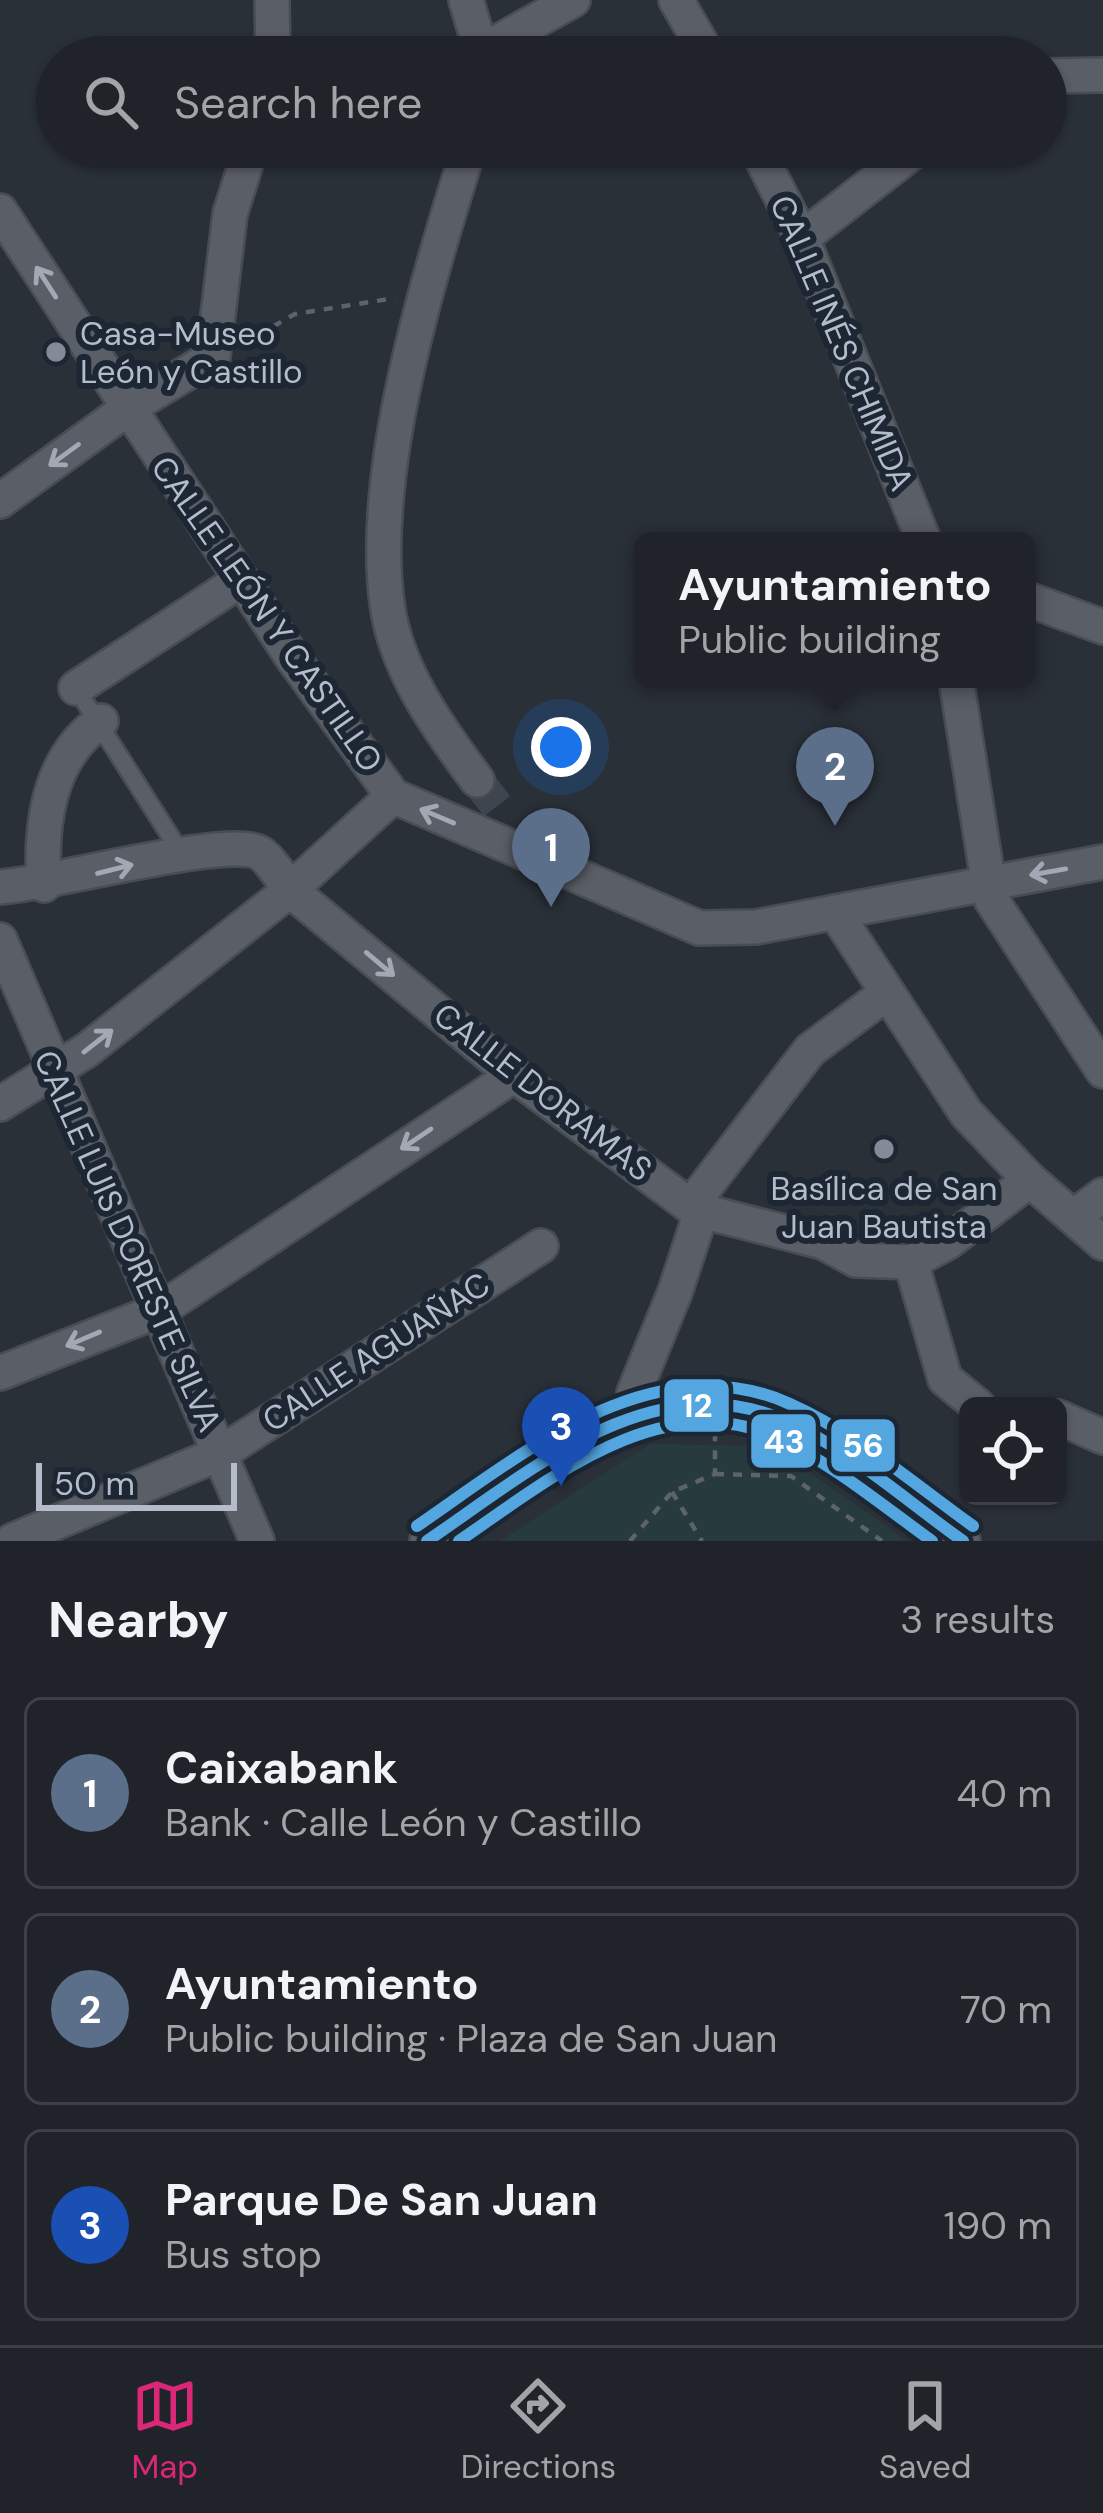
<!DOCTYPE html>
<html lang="en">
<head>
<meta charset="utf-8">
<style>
	body { margin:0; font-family:"DM Sans",sans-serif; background:#282c32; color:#f1f3f6 }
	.controls { position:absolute; right:36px; bottom:36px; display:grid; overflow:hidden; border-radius:18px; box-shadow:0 3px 9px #0004 }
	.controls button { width:108px; height:108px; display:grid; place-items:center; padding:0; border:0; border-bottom:3px solid #3d4147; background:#20242a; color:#f1f3f6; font:60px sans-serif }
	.scale { position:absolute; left:36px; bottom:30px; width:201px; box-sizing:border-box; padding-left:12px; border:6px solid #b4bcc9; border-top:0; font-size:33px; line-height:42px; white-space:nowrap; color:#b4bcc9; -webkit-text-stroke:9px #1d2633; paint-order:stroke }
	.you { position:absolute; left:561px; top:747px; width:42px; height:42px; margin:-30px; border:9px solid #fff; border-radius:50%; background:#1a73e8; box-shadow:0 0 0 18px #1a73e833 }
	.badge { display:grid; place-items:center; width:78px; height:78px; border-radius:50%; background:#db2777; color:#fff; font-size:39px; font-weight:700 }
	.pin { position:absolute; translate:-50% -99px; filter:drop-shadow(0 3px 6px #0008) }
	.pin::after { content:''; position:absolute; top:63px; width:42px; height:36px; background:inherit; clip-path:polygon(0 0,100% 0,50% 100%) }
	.popup { position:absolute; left:634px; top:532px; width:402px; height:156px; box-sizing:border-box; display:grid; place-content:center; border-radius:18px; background:#20242a; filter:drop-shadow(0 3px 9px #0005); font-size:39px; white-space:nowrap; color:#a2a4a8 }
	.popup b { font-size:45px; color:#f1f3f6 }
	.popup::after { content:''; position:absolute; left:50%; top:100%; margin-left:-24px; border:24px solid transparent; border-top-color:#20242a }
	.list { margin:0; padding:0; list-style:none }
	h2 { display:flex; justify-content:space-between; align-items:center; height:156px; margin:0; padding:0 48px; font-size:51px }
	h2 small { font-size:39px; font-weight:400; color:#a2a4a8 }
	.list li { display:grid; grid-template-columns:78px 1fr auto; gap:36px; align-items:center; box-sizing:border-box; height:192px; margin:0 24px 24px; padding:0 24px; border:3px solid #3d4147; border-radius:18px }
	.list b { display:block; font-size:45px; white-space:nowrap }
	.list p { margin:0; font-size:39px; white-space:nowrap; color:#a2a4a8 }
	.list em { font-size:39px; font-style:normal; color:#a2a4a8 }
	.icon { flex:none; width:66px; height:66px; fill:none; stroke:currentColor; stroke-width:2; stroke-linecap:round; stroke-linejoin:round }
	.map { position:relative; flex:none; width:1103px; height:1541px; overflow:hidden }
	.search { position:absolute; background:#20242a; box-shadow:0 3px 9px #0004; left:36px; right:36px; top:36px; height:132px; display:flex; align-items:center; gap:30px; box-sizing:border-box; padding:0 42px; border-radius:66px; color:#a2a4a8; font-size:45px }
	.sheet { height:804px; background:#20242a }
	nav { display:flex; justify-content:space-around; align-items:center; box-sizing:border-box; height:168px; border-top:3px solid #3d4147; background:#20242a; font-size:33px; color:#a2a4a8 }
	nav a { display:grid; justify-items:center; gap:6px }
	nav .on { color:#db2777 }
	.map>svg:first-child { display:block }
	.green { fill:#273a3e }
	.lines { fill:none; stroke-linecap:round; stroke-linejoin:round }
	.street-tunnel { stroke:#3f454e; stroke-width:33; stroke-dasharray:33 16; stroke-linecap:butt }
	.lane-casing { stroke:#484c53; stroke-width:21 }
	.street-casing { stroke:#484c53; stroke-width:38 }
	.path { stroke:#5d636a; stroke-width:4.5; stroke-dasharray:9 9; stroke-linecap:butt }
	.lane { stroke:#5a5e66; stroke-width:16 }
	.street { stroke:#5a5e66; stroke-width:33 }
	.bus-1-casing { stroke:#1d2633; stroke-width:21 }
	.bus-2-casing { stroke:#1d2633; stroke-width:21 }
	.bus-3-casing { stroke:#1d2633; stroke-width:21 }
	.bus-1 { stroke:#53a6e0; stroke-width:12 }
	.bus-2 { stroke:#53a6e0; stroke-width:12 }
	.bus-3 { stroke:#53a6e0; stroke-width:12 }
	.oneway { stroke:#a2a9b5 }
	.poi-dot { fill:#848b96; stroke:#1d2633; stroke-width:4.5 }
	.labels { text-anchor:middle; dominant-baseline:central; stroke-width:12; stroke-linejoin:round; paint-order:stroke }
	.poi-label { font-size:33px; fill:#b4bcc9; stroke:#1d2633; text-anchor:start }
	.street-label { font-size:33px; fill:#b4bcc9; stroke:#1d2633 }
	.line-badge { stroke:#1d2633; stroke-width:4.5 }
	.badge-label { font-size:33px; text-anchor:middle; font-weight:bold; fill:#fff }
</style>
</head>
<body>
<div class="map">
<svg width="1103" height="1541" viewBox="0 0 1103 1541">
	<rect width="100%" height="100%" fill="#2a3038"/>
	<polygon class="green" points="650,1444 771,1446 908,1541 500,1541"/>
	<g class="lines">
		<polyline class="street-tunnel" points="477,780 503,814"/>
		<g class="lane-casing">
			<polyline id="lane" points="76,688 181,853"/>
		</g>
		<g class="street-casing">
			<g id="street">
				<polyline points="272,0 273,57"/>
				<polyline points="466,0 483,57"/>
				<polyline points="676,0 709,57"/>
				<polyline points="471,57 573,0"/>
				<polyline points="1046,76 1103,75"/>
				<path d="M 469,147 C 429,276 369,469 387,603 C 395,669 439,729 477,780"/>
				<polyline points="756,147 802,238 924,541"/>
				<polyline points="0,211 292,657 393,796 699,928 756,927 1103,862"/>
				<polyline points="802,238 919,147"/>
				<polyline points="0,501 127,409 213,357 230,214 251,147"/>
				<polyline points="1027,599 1103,627"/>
				<polyline points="956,679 991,899 1103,1071"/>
				<polyline points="76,688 241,580"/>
				<path d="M 44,885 C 40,824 48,758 101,721"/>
				<path d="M 0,887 C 52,884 228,835 260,853 C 271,860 282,879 290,890 L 514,1075 L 694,1209 L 823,1242 L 856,1260 L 911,1262 L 948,1242 L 1030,1180"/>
				<polyline points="835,912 966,1113 1030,1180 1103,1243"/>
				<polyline points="0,940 257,1541"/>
				<polyline points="0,1104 87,1050 290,890 393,796"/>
				<polyline points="1076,1215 1103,1195"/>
				<polyline points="911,1262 945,1379 978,1406"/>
				<polyline points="0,1373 160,1310 514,1075"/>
				<polyline points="640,1416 634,1393 675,1292 697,1225 699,1195 810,1050 887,993"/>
				<polyline points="1058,1417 1103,1437"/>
				<polyline points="12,1541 221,1453 541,1246"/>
				<path d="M 427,1541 C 521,1479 661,1358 781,1419 C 845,1451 904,1500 963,1541"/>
			</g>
		</g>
		<g class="path">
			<polyline points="242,344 295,314 395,298"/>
			<polyline points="715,1474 791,1476 882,1541"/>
			<polyline points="672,1492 702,1541"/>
			<polyline points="630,1541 672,1492 715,1474 715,1434"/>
		</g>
		<use href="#lane" class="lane"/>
		<use href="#street" class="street"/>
		<g class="bus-1-casing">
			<path id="bus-1" d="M 427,1541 C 527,1473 653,1364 781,1419 C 847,1447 905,1500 963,1541"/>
		</g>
		<g class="bus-2-casing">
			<path id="bus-2" d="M 459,1541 C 548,1480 664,1384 778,1438 C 833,1464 882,1505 932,1541"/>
		</g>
		<g class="bus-3-casing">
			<path id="bus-3" d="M 417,1526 C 522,1454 655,1342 790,1404 C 857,1434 914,1484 973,1526"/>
		</g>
		<use href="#bus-1" class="bus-1"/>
		<use href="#bus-2" class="bus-2"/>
		<use href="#bus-3" class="bus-3"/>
	</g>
	<defs><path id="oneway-shaft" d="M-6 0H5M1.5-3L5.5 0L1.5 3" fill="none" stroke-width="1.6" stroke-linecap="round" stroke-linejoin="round" transform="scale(3)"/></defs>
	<g class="oneway">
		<use href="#oneway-shaft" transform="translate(46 282) rotate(-123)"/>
		<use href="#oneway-shaft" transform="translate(64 455) rotate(144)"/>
		<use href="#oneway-shaft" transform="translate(437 816) rotate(-157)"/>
		<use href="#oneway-shaft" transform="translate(115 869) rotate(-14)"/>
		<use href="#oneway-shaft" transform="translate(1048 872) rotate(170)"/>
		<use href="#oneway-shaft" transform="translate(380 964) rotate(40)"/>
		<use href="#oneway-shaft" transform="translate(98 1041) rotate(-38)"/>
		<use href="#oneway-shaft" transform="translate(416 1139) rotate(146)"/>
		<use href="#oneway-shaft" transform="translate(83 1339) rotate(157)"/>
	</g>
	<g class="poi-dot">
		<circle cx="56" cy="352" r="12"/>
		<circle cx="884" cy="1149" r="12"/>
	</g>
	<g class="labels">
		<g class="poi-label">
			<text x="80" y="333">Casa-Museo<tspan x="80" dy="38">León y Castillo</tspan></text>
			<text x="884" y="1188" text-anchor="middle">Basílica de San<tspan x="884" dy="38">Juan Bautista</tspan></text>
		</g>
		<g class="street-label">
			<text transform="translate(842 343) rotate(67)">CALLE INÉS CHIMIDA</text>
			<text transform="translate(267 614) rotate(55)">CALLE LEÓN Y CASTILLO</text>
			<text transform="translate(543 1092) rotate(38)">CALLE DORAMAS</text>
			<text transform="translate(128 1241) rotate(66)">CALLE LUIS DORESTE SILVA</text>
			<text transform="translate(376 1352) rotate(-33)">CALLE AGUAÑAC</text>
		</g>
	</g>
	<g class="line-badge">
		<rect x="662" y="1377" width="69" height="57" rx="12" fill="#53a6e0"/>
		<rect x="749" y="1412" width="69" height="58" rx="12" fill="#53a6e0"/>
		<rect x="829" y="1417" width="68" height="57" rx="12" fill="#53a6e0"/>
	</g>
	<g class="badge-label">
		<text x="697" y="1417">12</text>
		<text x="784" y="1453">43</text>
		<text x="863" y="1457">56</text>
	</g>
</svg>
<div class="controls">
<button><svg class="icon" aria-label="locate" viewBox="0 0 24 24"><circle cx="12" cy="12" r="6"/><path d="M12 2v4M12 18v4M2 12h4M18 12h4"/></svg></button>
</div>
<div class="scale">50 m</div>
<div class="you"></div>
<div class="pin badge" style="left:551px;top:907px;background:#5c6f8a">1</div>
<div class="pin badge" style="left:835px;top:826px;background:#5c6f8a">2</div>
<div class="popup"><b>Ayuntamiento</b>Public building</div>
<div class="pin badge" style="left:561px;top:1486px;background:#1a4fb4">3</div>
<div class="search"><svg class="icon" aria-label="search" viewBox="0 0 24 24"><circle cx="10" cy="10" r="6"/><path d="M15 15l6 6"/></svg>Search here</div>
</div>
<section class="sheet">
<h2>Nearby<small>3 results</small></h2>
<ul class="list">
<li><span class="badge" style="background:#5c6f8a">1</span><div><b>Caixabank</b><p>Bank · Calle León y Castillo</p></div><em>40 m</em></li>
<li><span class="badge" style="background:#5c6f8a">2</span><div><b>Ayuntamiento</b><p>Public building · Plaza de San Juan</p></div><em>70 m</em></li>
<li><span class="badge" style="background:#1a4fb4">3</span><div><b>Parque De San Juan</b><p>Bus stop</p></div><em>190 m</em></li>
</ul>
</section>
<nav>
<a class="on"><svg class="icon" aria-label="map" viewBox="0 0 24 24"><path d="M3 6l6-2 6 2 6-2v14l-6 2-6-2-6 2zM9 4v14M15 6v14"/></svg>Map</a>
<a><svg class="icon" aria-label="directions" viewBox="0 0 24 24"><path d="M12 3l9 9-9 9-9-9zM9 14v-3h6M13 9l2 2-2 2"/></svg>Directions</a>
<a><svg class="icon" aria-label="saved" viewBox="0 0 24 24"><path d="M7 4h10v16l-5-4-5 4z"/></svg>Saved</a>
</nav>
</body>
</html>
